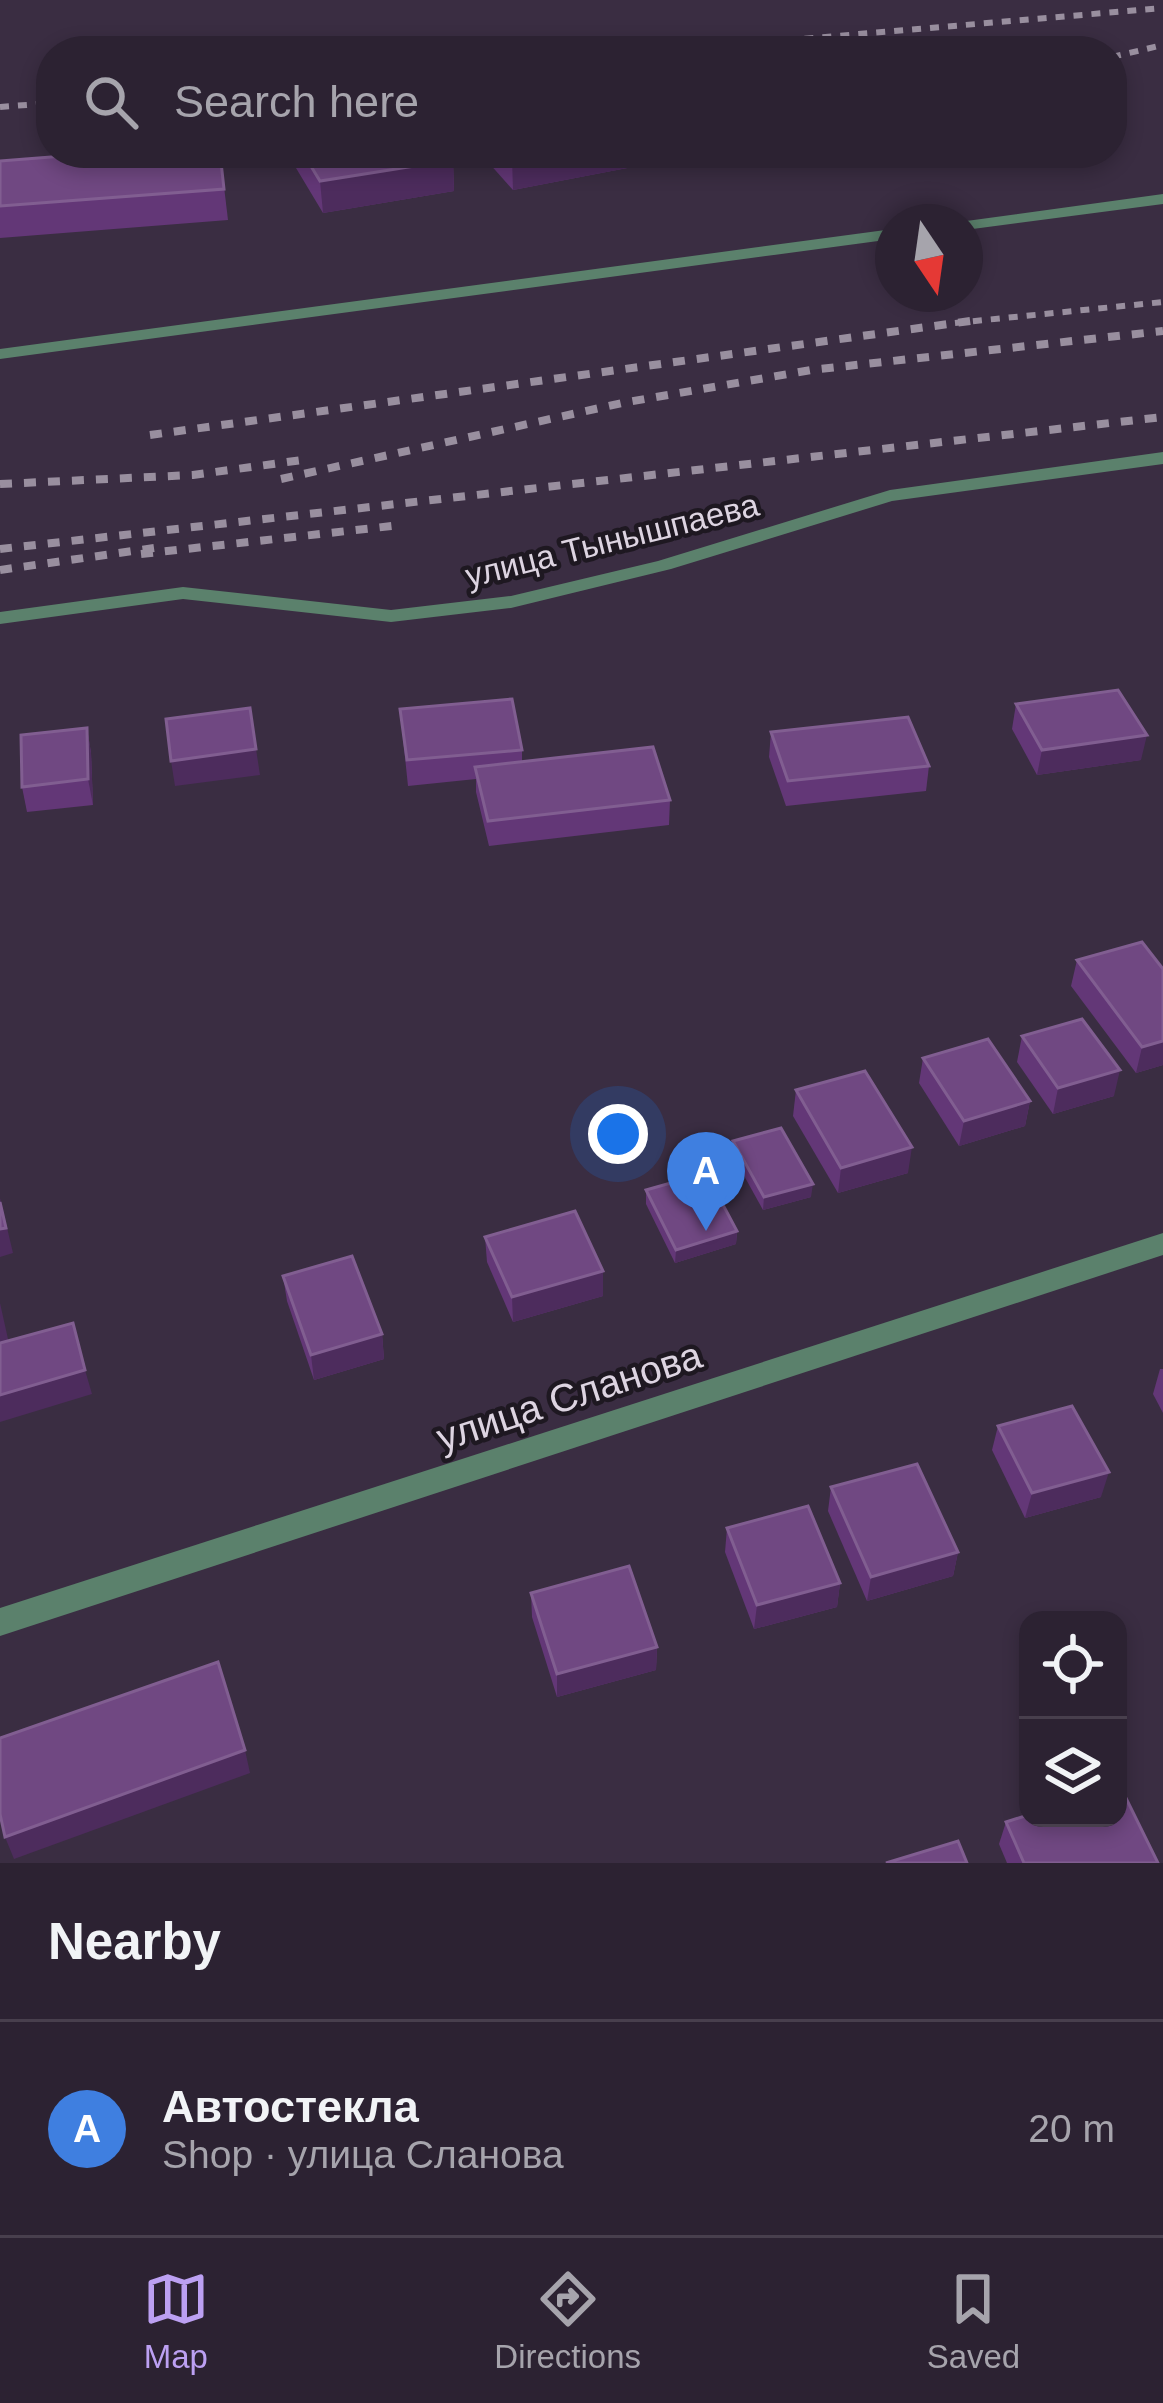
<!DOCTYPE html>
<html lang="en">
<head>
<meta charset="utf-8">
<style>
	body { margin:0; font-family:Helvetica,sans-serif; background:#382f3e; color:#f1f3f6 }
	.controls { position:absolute; right:36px; bottom:36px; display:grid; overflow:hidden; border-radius:24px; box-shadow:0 6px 18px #0003 }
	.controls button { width:108px; height:108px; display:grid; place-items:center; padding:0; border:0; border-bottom:3px solid #483f4d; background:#2c2232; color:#f1f3f6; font:60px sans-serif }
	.compass { position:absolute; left:875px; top:204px; width:108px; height:108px; border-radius:50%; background:#2c2232; box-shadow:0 6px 18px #0003; rotate:167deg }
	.you { position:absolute; left:618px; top:1134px; width:42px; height:42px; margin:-30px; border:9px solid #fff; border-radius:50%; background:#1a73e8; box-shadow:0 0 0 18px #1a73e833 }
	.badge { display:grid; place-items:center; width:78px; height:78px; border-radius:50%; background:#bca0f2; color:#fff; font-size:39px; font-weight:700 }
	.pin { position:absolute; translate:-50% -99px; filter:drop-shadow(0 3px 6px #0008) }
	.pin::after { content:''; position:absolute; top:63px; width:42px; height:36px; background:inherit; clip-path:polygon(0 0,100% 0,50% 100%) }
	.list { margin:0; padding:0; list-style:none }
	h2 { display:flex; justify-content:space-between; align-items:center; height:156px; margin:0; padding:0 48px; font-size:51px }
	h2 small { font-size:39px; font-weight:400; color:#a6a4ac }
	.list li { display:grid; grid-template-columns:78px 1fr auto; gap:36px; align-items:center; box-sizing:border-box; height:216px; padding:0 48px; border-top:3px solid #483f4d }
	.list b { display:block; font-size:45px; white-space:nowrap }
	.list p { margin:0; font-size:39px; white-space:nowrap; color:#a6a4ac }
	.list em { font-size:39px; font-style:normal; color:#a6a4ac }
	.icon { flex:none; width:66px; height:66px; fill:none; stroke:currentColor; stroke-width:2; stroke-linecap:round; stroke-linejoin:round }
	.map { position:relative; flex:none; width:1163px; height:1863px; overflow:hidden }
	.search { position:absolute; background:#2c2232; box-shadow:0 6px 18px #0003; left:36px; right:36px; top:36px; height:132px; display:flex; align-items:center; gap:30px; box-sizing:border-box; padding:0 42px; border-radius:48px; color:#a6a4ac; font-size:45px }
	.sheet { height:372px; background:#2c2232 }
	nav { display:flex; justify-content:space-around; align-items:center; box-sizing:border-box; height:168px; border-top:3px solid #483f4d; background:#2c2232; font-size:33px; color:#a6a4ac }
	nav a { display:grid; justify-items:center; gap:6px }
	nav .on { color:#bca0f2 }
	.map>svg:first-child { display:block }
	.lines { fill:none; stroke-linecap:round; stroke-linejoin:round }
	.service { fill:#5b816c; fill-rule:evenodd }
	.minor { fill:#5b816c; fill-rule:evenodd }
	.rail-far1 { stroke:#998f9f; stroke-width:6; stroke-dasharray:9 9; stroke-linecap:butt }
	.rail { stroke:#998f9f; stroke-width:8; stroke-dasharray:12 12; stroke-linecap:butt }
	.wall { fill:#633777 }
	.shaded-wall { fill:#4d2c5d }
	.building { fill:#704882; stroke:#815e91; stroke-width:3 }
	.labels { text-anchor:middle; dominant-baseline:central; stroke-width:9; stroke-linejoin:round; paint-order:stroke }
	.street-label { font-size:33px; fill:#ddd4e1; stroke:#1e1821 }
	.near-street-label { font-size:39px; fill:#ddd4e1; stroke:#1e1821 }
</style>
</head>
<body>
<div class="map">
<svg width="1163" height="1863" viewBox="0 0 1163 1863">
	<rect width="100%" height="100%" fill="#3a2d42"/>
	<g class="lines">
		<g class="service">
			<polygon points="1163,194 1163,204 965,230 965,222 959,222"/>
			<polygon points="893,229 893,239 0,359 0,349"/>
		</g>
		<g class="minor">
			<polygon points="1163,452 1163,464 892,501 671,569 511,608 391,622 183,599 0,624 0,612 183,587 391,610 511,596 658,561 890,490"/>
			<polygon points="1163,1233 1163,1255 0,1636 0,1608"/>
		</g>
		<g class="rail-far1">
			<polyline points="661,51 1163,8"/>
			<polyline points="1112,57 1163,45"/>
			<polyline points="0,107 51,103"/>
			<polyline points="955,323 1163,302"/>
		</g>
		<g class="rail">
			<polyline points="150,435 977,320"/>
			<polyline points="281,479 622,403 811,370 1163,331"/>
			<polyline points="0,484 193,475 302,460"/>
			<polyline points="0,549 1163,417"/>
			<polyline points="141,554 392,526"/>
			<polyline points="0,570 154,548"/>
		</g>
	</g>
	<g class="wall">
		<polygon points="220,153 228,220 0,238 0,161"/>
		<polygon points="287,153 448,153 453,160 454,191 323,213"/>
		<polygon points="480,153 705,153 513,190"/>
		<polygon points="1016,704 1141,760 1037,775 1012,729"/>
		<polygon points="400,709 522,750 522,761 670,800 669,825 489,846 476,792 476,779 408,786"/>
		<polygon points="87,728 91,753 93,805 27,812 22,787"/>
		<polygon points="771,732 929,766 926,791 786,806 769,757"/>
		<polygon points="1077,960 1163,969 1163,1065 1136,1073 1071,986"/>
		<polygon points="1022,1036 1114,1096 1053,1114 1017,1062"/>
		<polygon points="923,1058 1030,1101 1025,1126 959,1146 919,1083"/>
		<polygon points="796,1090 908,1173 838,1193 793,1116"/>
		<polygon points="733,1141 811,1197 763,1210 732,1154"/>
		<polygon points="646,1190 737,1231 736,1244 675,1263 646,1204"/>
		<polygon points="485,1237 603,1271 603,1296 513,1322 487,1262"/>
		<polygon points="283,1276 382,1334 384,1359 314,1380 287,1301"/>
		<polygon points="1160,1369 1163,1369 1163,1413 1153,1394"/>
		<polygon points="998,1426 1101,1497 1025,1518 992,1450"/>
		<polygon points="831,1487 958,1552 953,1576 867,1601 828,1511"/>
		<polygon points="727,1528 840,1583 837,1607 754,1629 725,1552"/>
		<polygon points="531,1593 657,1647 656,1670 557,1697 532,1617"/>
		<polygon points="1006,1822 1158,1863 1007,1863 999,1844"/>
	</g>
	<g class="shaded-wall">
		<polygon points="544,153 705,153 513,190 512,159"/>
		<polygon points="453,160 454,191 323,213 320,181"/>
		<polygon points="87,728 91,753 93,805 88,779"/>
		<polygon points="1147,735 1141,760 1037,775 1042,750"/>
		<polygon points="256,749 260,775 175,786 171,761"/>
		<polygon points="1163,1041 1163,1065 1136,1073 1142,1047"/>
		<polygon points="1120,1070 1114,1096 1053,1114 1058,1088"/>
		<polygon points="1030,1101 1025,1126 959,1146 964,1121"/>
		<polygon points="912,1147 908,1173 838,1193 841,1168"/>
		<polygon points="813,1184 811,1197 763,1210 764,1197"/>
		<polygon points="0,1198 13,1253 0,1257"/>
		<polygon points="737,1231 736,1244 675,1263 676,1250"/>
		<polygon points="603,1271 603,1296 513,1322 512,1297"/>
		<polygon points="0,1303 10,1348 0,1351"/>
		<polygon points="382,1334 384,1359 314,1380 311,1355"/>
		<polygon points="85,1370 92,1394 0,1422 0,1395"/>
		<polygon points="1109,1472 1101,1497 1025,1518 1032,1493"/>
		<polygon points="958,1552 953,1576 867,1601 871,1577"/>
		<polygon points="840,1583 837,1607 754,1629 757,1605"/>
		<polygon points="657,1647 656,1670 557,1697 557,1674"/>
		<polygon points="245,1750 250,1773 14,1859 5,1837"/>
	</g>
	<g class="building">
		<polygon points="102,153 220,153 224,189 0,206 0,161"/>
		<polygon points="303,153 448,153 453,160 320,181"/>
		<polygon points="506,153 544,153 512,159"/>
		<polygon points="1118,690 1147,735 1042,750 1016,704"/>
		<polygon points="512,699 522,750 407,760 400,709"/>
		<polygon points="250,708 256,749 171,761 166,719"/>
		<polygon points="908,717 929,766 788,781 771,732"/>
		<polygon points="87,728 88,779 22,787 21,735"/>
		<polygon points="653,747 670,800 488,821 475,767"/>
		<polygon points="1142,942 1163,969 1163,1041 1142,1047 1077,960"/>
		<polygon points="1082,1019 1120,1070 1058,1088 1022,1036"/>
		<polygon points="988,1039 1030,1101 964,1121 923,1058"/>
		<polygon points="865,1071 912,1147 841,1168 796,1090"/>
		<polygon points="781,1128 813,1184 764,1197 733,1141"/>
		<polygon points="706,1173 737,1231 676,1250 646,1190"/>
		<polygon points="0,1202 6,1228 0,1229"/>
		<polygon points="575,1211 603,1271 512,1297 485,1237"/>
		<polygon points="352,1256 382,1334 311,1355 283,1276"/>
		<polygon points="73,1323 85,1370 0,1395 0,1343"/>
		<polygon points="1072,1406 1109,1472 1032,1493 998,1426"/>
		<polygon points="917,1464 958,1552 871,1577 831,1487"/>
		<polygon points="808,1506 840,1583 757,1605 727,1528"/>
		<polygon points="629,1566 657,1647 557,1674 531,1593"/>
		<polygon points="218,1662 245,1750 5,1837 0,1814 0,1738"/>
		<polygon points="1120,1786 1158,1863 1024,1863 1006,1822 1028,1815 1028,1818 1118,1818 1118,1787"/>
		<polygon points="958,1841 967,1863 886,1863"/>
	</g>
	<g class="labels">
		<g class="street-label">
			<text transform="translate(612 540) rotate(-14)">улица Тынышпаева</text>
		</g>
		<g class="near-street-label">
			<text transform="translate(569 1396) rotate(-18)">улица Сланова</text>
		</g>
	</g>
</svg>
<div class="controls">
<button><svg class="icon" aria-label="locate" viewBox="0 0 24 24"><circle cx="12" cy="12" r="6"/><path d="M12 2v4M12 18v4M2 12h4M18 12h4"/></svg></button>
<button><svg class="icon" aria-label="layers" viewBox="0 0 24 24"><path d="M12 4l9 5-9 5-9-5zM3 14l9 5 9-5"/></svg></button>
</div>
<svg class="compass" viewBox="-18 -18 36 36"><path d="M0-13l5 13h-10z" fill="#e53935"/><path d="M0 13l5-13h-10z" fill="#a6a4ac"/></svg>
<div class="you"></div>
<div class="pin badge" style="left:706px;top:1231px;background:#3f7fe0">A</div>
<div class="search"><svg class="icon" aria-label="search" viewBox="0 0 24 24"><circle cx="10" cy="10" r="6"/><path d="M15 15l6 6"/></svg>Search here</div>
</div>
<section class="sheet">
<h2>Nearby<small></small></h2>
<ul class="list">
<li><span class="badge" style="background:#3f7fe0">A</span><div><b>Автостекла</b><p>Shop · улица Сланова</p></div><em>20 m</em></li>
</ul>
</section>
<nav>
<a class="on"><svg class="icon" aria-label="map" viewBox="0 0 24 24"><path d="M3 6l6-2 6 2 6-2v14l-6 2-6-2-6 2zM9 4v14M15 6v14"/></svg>Map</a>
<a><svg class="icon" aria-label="directions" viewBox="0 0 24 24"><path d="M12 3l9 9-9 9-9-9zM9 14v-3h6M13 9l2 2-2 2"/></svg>Directions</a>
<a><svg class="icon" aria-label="saved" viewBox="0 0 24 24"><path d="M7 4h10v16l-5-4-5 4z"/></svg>Saved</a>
</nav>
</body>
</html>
